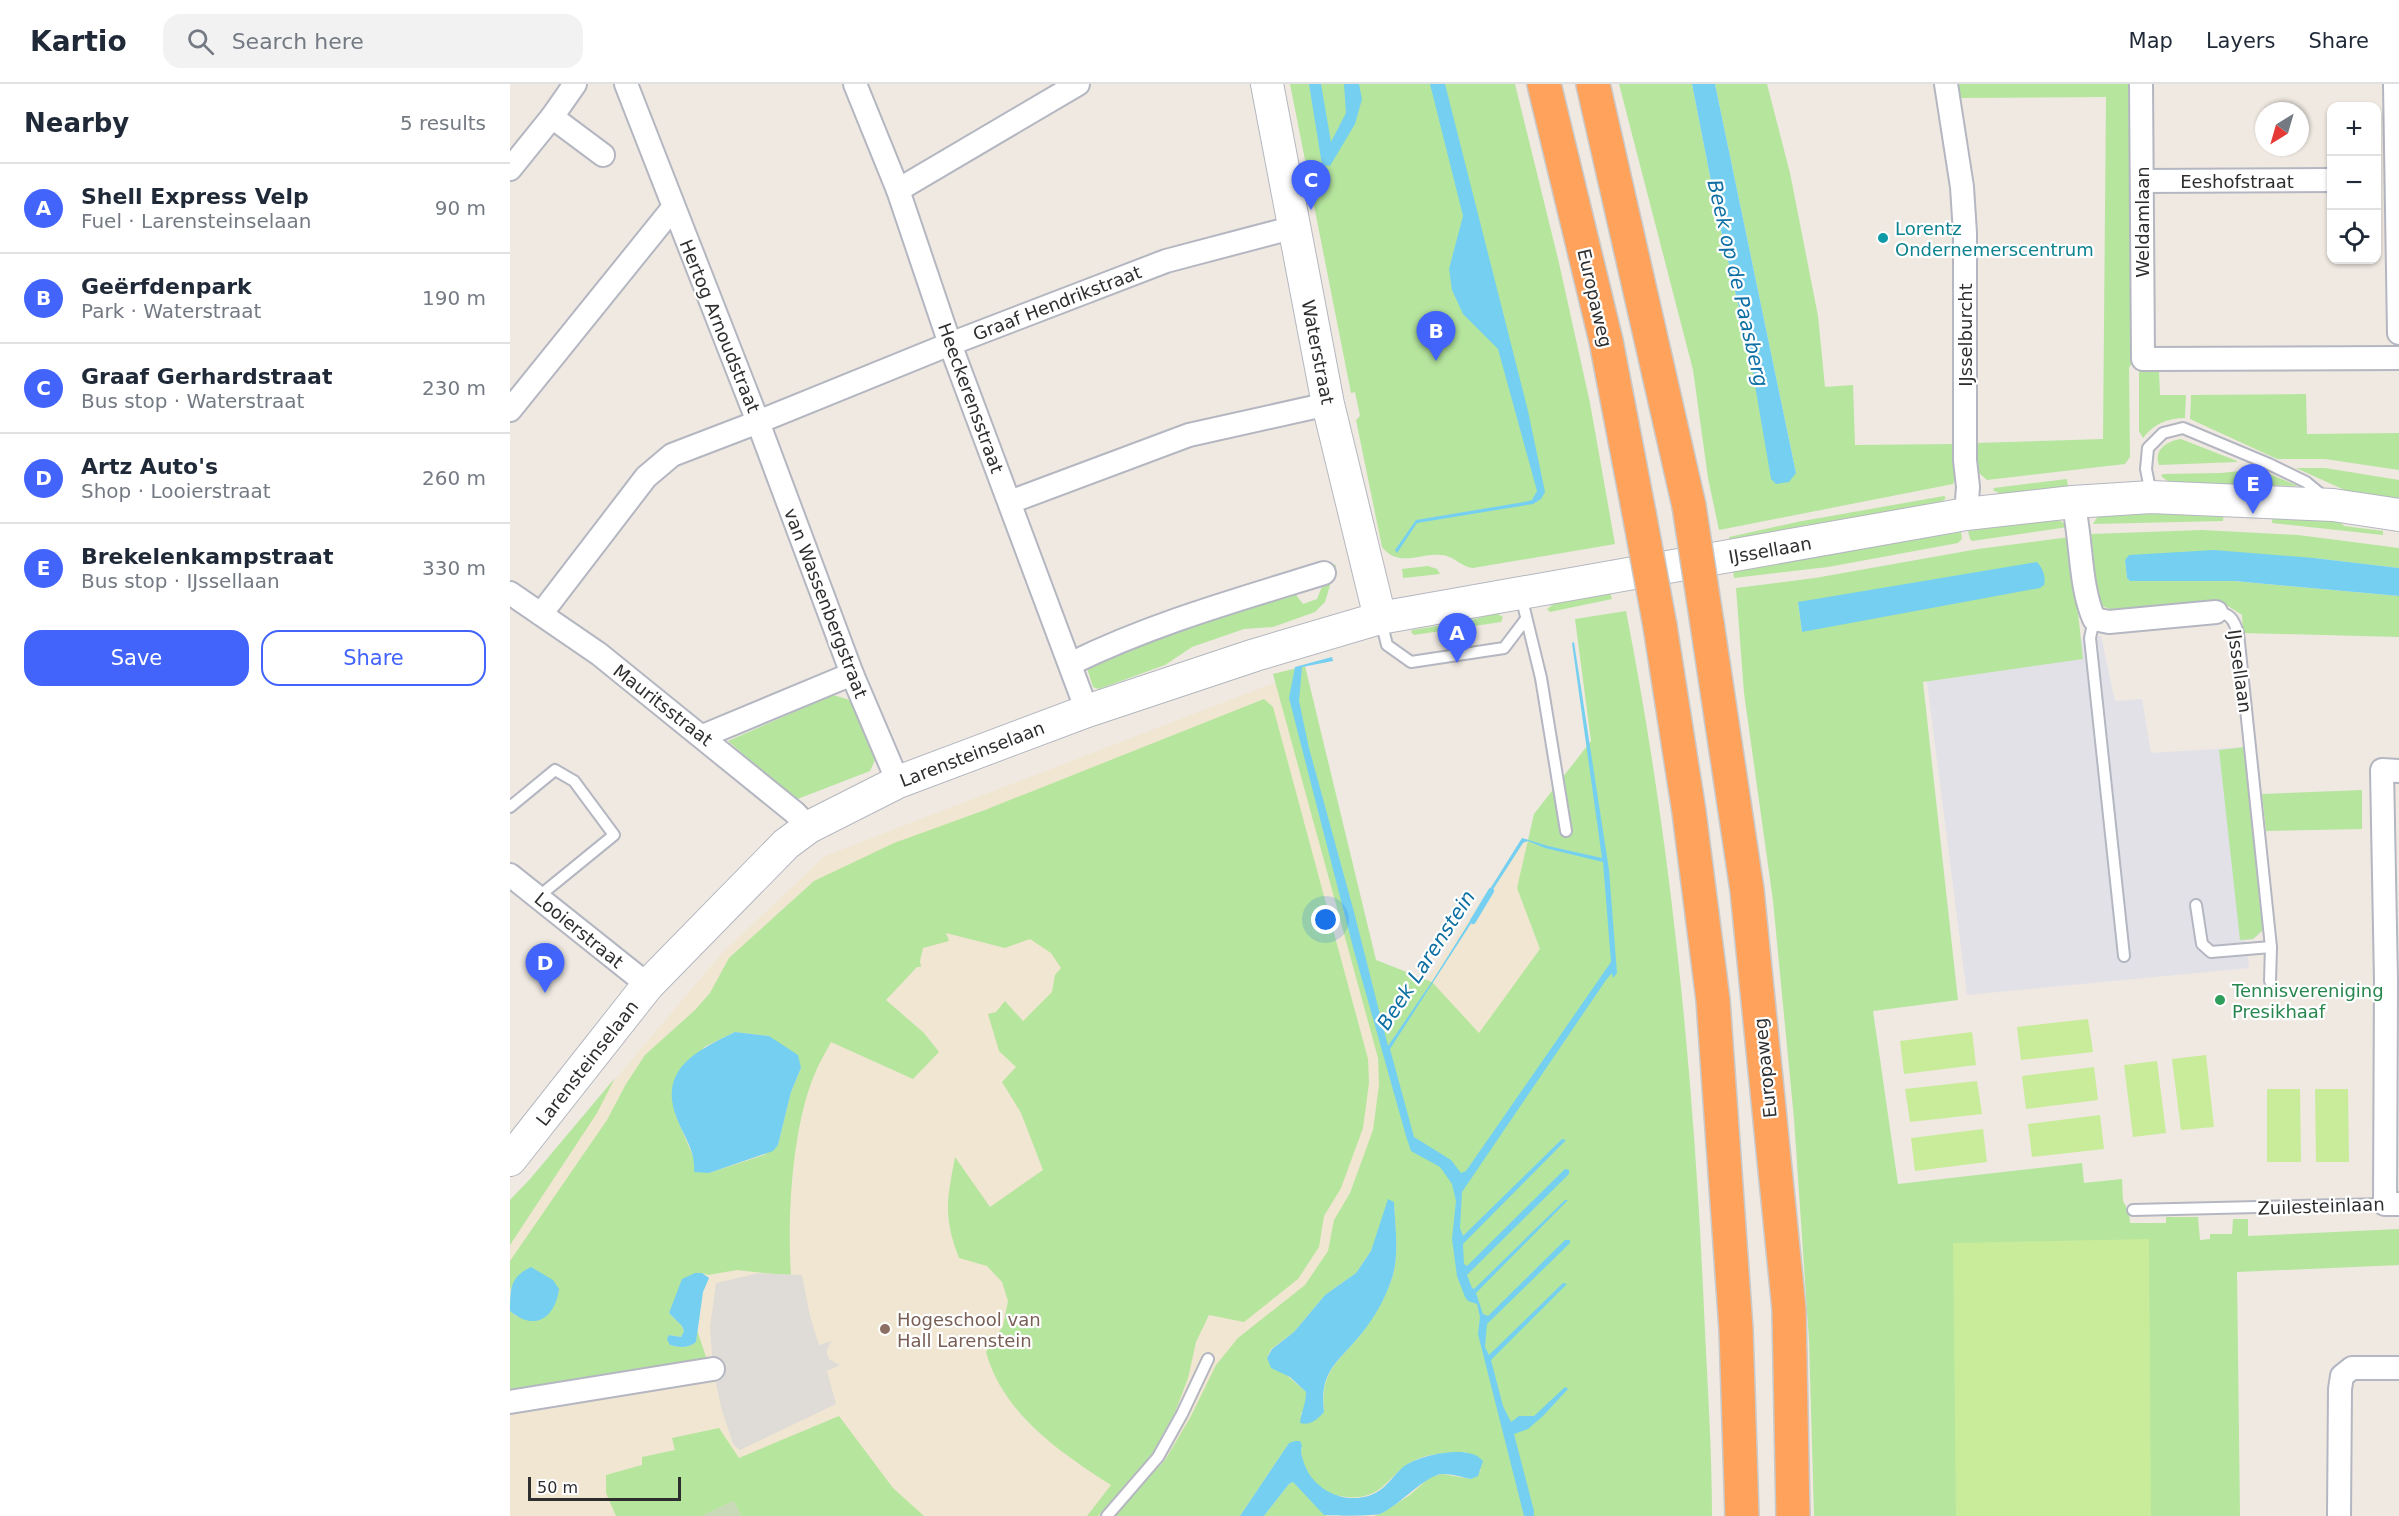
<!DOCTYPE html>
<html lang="en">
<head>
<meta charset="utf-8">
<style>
	body { margin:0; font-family:"DejaVu Sans",sans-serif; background:#f2f2f3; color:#1f2937 }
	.controls { position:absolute; right:18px; top:18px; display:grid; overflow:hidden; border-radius:12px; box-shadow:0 2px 4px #0004 }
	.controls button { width:54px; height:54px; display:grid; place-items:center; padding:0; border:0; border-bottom:2px solid #e0e1e3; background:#fff; color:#1f2937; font:30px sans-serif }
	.compass { position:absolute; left:1745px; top:18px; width:54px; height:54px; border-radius:50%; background:#fff; box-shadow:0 2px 4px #0004; rotate:217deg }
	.scale { position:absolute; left:18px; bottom:15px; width:153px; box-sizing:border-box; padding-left:6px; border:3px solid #2e2e2e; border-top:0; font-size:16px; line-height:21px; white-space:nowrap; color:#2e2e2e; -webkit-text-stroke:4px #fff; paint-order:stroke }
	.you { position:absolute; left:816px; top:836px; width:21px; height:21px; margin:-15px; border:4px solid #fff; border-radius:50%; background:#1a73e8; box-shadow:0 0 0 9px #1a73e833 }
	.badge { display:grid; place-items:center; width:39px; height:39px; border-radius:50%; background:#4264fb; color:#fff; font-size:20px; font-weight:700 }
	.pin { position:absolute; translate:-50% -50px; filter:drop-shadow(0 2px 3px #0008) }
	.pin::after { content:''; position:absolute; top:32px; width:21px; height:18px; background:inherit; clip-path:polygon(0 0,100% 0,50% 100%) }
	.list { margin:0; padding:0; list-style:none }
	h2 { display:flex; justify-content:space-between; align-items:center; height:78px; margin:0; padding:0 24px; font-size:26px }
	h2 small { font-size:20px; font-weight:400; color:#747a83 }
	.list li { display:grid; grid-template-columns:39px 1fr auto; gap:18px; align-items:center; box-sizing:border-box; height:90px; padding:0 24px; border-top:2px solid #e0e1e3 }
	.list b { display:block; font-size:22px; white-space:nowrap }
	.list p { margin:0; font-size:20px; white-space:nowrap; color:#747a83 }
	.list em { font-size:20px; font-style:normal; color:#747a83 }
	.actions { display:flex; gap:12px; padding:18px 24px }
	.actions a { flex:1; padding:14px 0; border:2px solid #4264fb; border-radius:18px; text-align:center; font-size:21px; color:#4264fb }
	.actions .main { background:#4264fb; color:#fff }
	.icon { flex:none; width:33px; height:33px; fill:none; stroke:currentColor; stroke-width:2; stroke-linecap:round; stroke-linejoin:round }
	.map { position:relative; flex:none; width:1889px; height:1432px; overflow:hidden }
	header { display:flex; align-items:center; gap:36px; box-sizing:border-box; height:84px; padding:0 30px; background:#fff; border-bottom:2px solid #e0e1e3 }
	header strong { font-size:28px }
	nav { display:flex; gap:33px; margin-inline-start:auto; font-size:21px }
	.search { width:420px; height:54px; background:#f2f2f3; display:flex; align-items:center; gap:15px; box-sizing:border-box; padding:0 21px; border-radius:18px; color:#747a83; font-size:22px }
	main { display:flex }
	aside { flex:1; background:#fff }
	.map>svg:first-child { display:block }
	.industrial { fill:#e3e1e8 }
	.education { fill:#f0e6d1 }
	.green { fill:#b6e59e; fill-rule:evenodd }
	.cemetery { fill:#c8d9b8 }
	.pitch { fill:#c9ec9a }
	.plaza { fill:#dfdcd8 }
	.water { fill:#75cff0; fill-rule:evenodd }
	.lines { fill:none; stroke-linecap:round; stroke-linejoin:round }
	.stream { stroke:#75cff0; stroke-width:6 }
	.lane-casing { stroke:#b4b7c1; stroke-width:14 }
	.street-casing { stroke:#b4b7c1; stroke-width:26 }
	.secondary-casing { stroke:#b4b7c1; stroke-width:34 }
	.highway-casing { stroke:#c9c9c9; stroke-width:36 }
	.lane { stroke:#fff; stroke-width:10 }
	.street { stroke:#fff; stroke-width:22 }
	.secondary { stroke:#fff; stroke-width:32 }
	.highway { stroke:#ffa35c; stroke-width:33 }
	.highway-bridge-casing { stroke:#c9c9c9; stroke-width:36; stroke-linecap:butt }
	.highway-bridge { stroke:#ffa35c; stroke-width:33 }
	.culture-dot { fill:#0f9aa8; stroke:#fff; stroke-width:2 }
	.leisure-dot { fill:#2e9e5b; stroke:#fff; stroke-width:2 }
	.education-dot { fill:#8d6e63; stroke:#fff; stroke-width:2 }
	.labels { text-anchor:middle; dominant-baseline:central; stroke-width:4.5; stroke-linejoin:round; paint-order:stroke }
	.street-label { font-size:18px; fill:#2e2e2e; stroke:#fff }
	.culture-label { font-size:18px; fill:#0d838f; stroke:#fff; text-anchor:start }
	.leisure-label { font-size:18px; fill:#27864d; stroke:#fff; text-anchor:start }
	.education-label { font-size:18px; fill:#785e54; stroke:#fff; text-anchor:start }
	.water-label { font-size:20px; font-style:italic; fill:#0d6fa3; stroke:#fff }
</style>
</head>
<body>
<header>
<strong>Kartio</strong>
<div class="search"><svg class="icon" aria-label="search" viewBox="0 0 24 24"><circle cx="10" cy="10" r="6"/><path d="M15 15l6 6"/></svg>Search here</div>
<nav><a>Map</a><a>Layers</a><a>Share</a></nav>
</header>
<main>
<aside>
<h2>Nearby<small>5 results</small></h2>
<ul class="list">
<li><span class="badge">A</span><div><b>Shell Express Velp</b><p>Fuel · Larensteinselaan</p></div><em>90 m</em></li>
<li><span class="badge">B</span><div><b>Geërfdenpark</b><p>Park · Waterstraat</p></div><em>190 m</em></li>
<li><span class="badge">C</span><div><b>Graaf Gerhardstraat</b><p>Bus stop · Waterstraat</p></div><em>230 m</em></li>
<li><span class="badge">D</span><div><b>Artz Auto's</b><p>Shop · Looierstraat</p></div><em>260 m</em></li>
<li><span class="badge">E</span><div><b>Brekelenkampstraat</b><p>Bus stop · IJssellaan</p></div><em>330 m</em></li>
</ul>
<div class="actions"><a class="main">Save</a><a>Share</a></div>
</aside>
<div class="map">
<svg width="1889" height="1432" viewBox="0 0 1889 1432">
	<rect width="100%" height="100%" fill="#efe9e1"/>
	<polygon class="industrial" points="1591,552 1605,617 1632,615 1641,669 1735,663 1755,845 1744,855 1736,856 1739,884 1457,911 1415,583"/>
	<polygon class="education" points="795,587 880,950 1013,755 1097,779 1128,1432 0,1432 0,1120 213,868 315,772"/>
	<g class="green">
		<path d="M 780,0 L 1005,0 L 1049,179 L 1080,319 L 1105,460 L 963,484 C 951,483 943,471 931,471 C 910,469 888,484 872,463 L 846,336 L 850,332 L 845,308 L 841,309 Z"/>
		<polygon points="1109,0 1182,0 1208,133 1240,272 1286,389 1205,0 1257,0 1280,89 1308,232 1315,303 1343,301 1345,361 1445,360 1446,392 1443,400 1209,446 1198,394 1183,286"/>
		<polygon points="1447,0 1622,0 1624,275 1619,284 1620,373 1615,380 1477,396 1469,389 1466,359 1593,355 1596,13 1449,14"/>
		<path d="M 1629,287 L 1649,287 L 1650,311 L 1676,311 L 1675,334 C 1657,334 1644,340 1633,354 L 1629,347 Z"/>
		<polygon points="1796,310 1797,350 1889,349 1889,386 1815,375 1767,375 1680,335 1681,311"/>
		<path d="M 1671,355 L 1727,377 L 1727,378 L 1649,381 C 1643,366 1657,357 1671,355 Z"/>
		<polygon points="1786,384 1815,384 1889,396 1889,415 1839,408"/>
		<polygon points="1748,385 1788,402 1660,399 1651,392 1653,390 1711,389"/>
		<polygon points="1557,395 1558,405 1495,412 1483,406 1484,404"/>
		<polygon points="1434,412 1436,414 1428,421 1220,460 1219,453 1287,438"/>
		<polygon points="1714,426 1713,437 1583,440 1588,432 1593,429"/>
		<polygon points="1763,429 1828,435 1834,442 1873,447 1873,451 1762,439"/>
		<polygon points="1541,435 1551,437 1558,443 1462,457 1460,455 1458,447"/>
		<polygon points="1692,446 1788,451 1889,464 1889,484 1804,474 1615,476 1617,494 1620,497 1724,497 1889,512 1889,553 1733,549 1732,531 1718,522 1608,528 1592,522 1588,517 1581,450"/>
		<polygon points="1451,448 1452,455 1448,459 1318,483 1224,494 1223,487"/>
		<path d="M 1560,453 L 1573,575 L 1413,598 L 1448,916 L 1363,927 L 1388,1100 L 1572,1079 L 1574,1099 L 1612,1095 L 1613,1117 L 1619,1128 L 1620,1139 L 1656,1139 L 1656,1133 L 1688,1133 L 1690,1156 L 1700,1155 L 1700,1150 L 1722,1150 L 1723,1135 L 1738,1135 L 1738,1152 L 1889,1145 L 1889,1181 L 1727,1188 L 1730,1432 L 1304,1432 L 1299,1256 L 1284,1035 L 1263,817 L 1234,609 L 1226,504 L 1305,494 L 1468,465 ZM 1288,518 L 1311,543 L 1292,547 Z"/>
		<polygon points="820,480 826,481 815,518 805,528 763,543 734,545 682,563 655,581 589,605 583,603 576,581 616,565 783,507 793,520 807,515 813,500 815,481"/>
		<polygon points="918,482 927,485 930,490 893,494 892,485"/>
		<polygon points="1100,509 1102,515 1040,528 1037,525 1045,519"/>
		<path d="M 1116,527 C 1161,757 1184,993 1194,1226 C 1197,1295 1202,1363 1202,1432 L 864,1432 L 872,1429 L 900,1411 L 920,1393 L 932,1390 L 961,1395 L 971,1386 L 956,1368 C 941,1369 923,1369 910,1374 C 875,1387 877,1420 830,1412 C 819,1410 806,1402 800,1392 C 795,1385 789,1370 792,1362 L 779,1359 L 730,1432 L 604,1432 L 655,1376 L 680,1334 L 706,1281 L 728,1254 L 795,1201 L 818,1167 L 824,1136 L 840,1109 L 863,1046 L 869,1001 L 868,974 L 763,590 L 795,582 L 866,876 L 922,898 L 969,949 L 1030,865 L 1007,804 L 1024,730 L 1081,657 L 1065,535 ZM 884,1119 C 885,1143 890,1174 881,1197 C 875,1215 863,1234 852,1249 C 828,1279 810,1286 814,1328 L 790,1331 L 796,1322 L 796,1308 L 757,1274 L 761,1265 L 784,1248 L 815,1211 L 846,1189 L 861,1167 L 871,1142 Z"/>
		<polygon points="986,529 993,533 991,538 904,551 901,548 902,546 958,537"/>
		<polygon points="323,611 340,616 365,676 360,687 285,716 218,657"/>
		<path d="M 754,615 L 763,623 L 858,975 L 859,999 L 853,1044 L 831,1104 L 814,1132 L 809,1163 L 788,1195 L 734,1238 L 699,1231 L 686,1258 L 678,1294 L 666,1326 L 642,1370 L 588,1432 L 577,1432 L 601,1401 C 550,1368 493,1330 476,1268 L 493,1242 L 498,1217 L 492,1198 L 477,1182 L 449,1174 C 433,1132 437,1116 445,1073 L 480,1123 L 533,1086 L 511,1029 L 492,998 L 506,983 L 489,967 L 478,930 L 486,928 L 495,917 L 513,937 L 542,908 L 545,891 L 551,884 L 541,869 L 520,855 L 495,864 L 436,849 L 439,857 L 413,864 L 410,877 L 411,883 L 407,883 L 376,916 L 414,949 L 429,968 L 403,995 L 321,958 C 316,968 310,977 306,987 C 282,1040 277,1134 281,1192 L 227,1186 L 198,1191 L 192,1189 L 159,1229 L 172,1242 L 174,1247 L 171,1253 L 159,1251 L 158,1255 L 160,1261 C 170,1264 179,1264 186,1258 L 187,1246 L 197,1276 L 0,1307 L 0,1227 L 7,1233 L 0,1202 L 0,1177 L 97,1036 L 116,1000 L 135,971 L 185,926 L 200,909 L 219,874 L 304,797 L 384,759 L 475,726 ZM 225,948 L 259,952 L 291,984 L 281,1008 L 268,1061 L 254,1071 L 199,1089 L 185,1077 L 165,1030 L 194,963 Z"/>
		<polygon points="1735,663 1755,844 1743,855 1730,856 1709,666"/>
		<polygon points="1852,706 1852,745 1756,747 1752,710"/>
		<polygon points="105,994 87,1029 0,1161 0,1116 20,1095"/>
		<polygon points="329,1332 383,1404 414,1432 231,1432 224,1417 192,1432 106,1432 96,1409 96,1391 132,1381 132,1373 165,1366 162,1354 209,1344 229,1374"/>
		<polygon points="783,1398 817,1432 754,1432 779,1400"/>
	</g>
	<polygon class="cemetery" points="224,1417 231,1432 192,1432"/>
	<g class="pitch">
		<polygon points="1578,935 1583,968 1511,976 1507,943"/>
		<polygon points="1462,948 1466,981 1394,990 1390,957"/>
		<polygon points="1696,971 1704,1043 1671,1046 1662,975"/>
		<polygon points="1647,977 1656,1049 1623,1053 1614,981"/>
		<polygon points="1584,983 1588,1016 1516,1025 1512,992"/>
		<polygon points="1467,997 1472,1030 1400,1038 1395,1005"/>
		<polygon points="1757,1005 1790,1005 1791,1078 1757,1078"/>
		<polygon points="1805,1005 1838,1005 1839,1078 1806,1078"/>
		<polygon points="1590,1031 1594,1065 1522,1073 1518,1040"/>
		<polygon points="1473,1045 1477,1078 1405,1087 1401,1054"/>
		<polygon points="1639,1155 1641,1432 1446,1432 1443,1159"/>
	</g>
	<polygon class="plaza" points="249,1189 292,1191 300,1232 309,1261 322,1257 318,1263 317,1269 319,1275 330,1281 317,1287 326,1320 230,1366 223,1360 211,1323 203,1285 200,1243 206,1199"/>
	<g class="water">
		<polygon points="799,0 811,0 821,58 836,29 834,0 849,0 852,15 845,40 820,82 812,81"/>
		<polygon points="920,0 935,0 1018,327 1035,408 1031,415 1023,420 907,439 887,469 885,466 906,436 1014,418 1022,416 1027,407 988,265 953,230 942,206 939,185 953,132"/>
		<polygon points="1182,0 1205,0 1286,389 1279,398 1266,400 1261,395 1240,272 1208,133"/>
		<polygon points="1704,466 1804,474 1889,484 1889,512 1724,497 1620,497 1617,494 1615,476 1619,471"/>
		<path d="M 1527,478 C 1533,484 1536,494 1534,501 L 1530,504 L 1292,548 L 1288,518 Z"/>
		<path d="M 1064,558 L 1099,786 L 1107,889 L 1103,894 L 1102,889 L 1096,896 L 952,1108 L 950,1144 L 953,1152 L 1052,1055 L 1056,1056 L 953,1160 L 954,1180 L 957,1182 L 1055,1085 L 1059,1086 L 1059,1090 L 957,1191 L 962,1204 L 964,1205 L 1055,1116 L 1058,1116 L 966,1209 L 973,1230 L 978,1232 L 1055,1156 L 1060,1156 L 1060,1159 L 977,1240 L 975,1263 L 979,1271 L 1053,1199 L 1057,1200 L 981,1276 L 993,1322 L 1001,1338 L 1009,1332 L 1024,1332 L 1055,1303 L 1058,1305 L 1033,1332 L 1018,1345 L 1004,1350 L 1024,1427 L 1024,1432 L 1014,1432 L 968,1250 L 970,1233 L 967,1220 L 958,1217 L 955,1213 L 947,1192 L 942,1155 L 946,1117 L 942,1100 L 930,1083 L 901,1067 L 896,1052 L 844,867 L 779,614 L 785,583 L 822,573 L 823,577 L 792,583 L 789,617 L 799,664 L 844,828 L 878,962 L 923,896 L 1012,754 L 1038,762 L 1092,774 L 1062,559 ZM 1018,757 L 1035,764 L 1093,778 L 1101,878 L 956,1087 L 951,1089 L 941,1076 L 904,1053 L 880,965 L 1013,759 Z"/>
		<path d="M 225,948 L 259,952 L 288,971 L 291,984 L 281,1008 L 268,1061 L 263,1067 L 199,1089 L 184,1088 C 186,1066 173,1052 166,1032 C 148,984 190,965 225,948 Z"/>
		<path d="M 878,1115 L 884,1118 C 885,1143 890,1173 881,1197 C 875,1215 864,1234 852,1249 C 828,1279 809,1286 814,1328 C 807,1336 800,1342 790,1339 C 791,1328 796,1320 796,1308 L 780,1293 L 761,1284 L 757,1274 L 762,1265 L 784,1248 L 815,1211 L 846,1189 L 861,1167 Z"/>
		<path d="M 21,1183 L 43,1196 L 49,1205 C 45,1234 25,1248 0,1227 C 0,1205 0,1193 21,1183 Z"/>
		<path d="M 185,1189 L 192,1189 L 199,1194 L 193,1208 L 186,1258 C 179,1264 170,1264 160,1261 L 157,1255 L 159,1251 L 171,1253 L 174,1247 L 172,1242 L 159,1229 L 172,1195 Z"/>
		<path d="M 785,1357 L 790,1357 L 792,1362 C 790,1368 792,1373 794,1379 C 803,1406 834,1421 861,1411 C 875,1406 882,1393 892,1384 C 905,1372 946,1364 962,1370 C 967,1371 970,1374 973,1377 L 968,1392 L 961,1395 C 952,1393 942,1390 933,1390 C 916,1390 889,1422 870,1430 C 859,1432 827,1432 814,1431 L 783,1398 L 779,1400 L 754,1432 L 730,1432 L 779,1359 Z"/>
	</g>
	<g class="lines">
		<polyline class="stream" points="963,837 981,807"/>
		<g class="lane-casing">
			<g id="lane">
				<polyline points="1641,410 1636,385 1638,364 1653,349 1673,344 1759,380 1796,398 1813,412"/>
				<polyline points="1011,512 1031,594 1056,747"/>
				<path d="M 1706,528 C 1720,529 1724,536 1728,549 L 1761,863 L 1760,897"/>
				<polyline points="1584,535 1580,554 1614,872"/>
				<polyline points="871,537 877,561 901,578 994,564 1016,535"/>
				<polyline points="0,723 45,686 64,697 104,751 28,813"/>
				<polyline points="1686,821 1692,860 1701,868 1761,863"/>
				<polyline points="1623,1126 1875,1120"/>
				<polyline points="597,1432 648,1373 672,1330 698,1275"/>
			</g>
		</g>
		<g class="street-casing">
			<g id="street">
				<polyline points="116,0 248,338 342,590 388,698"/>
				<polyline points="345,0 388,106 440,260 577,627"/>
				<polyline points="1436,0 1452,103 1455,149 1455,376 1458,403 1456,430"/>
				<polyline points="1631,0 1633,275 1889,274"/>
				<polyline points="1885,0 1889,249"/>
				<polyline points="42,33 93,71"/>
				<polyline points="0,85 42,33 65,0"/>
				<polyline points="1632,97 1822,96"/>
				<polyline points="388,106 568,0"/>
				<polyline points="0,326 163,124"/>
				<polyline points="500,418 679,351 818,320"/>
				<path d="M 1563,418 C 1572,456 1569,500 1584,535 L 1599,538 L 1706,528"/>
				<polyline points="0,509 89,570 284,728 299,743"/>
				<polyline points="31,530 136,393 162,371 248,338 440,260 656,177 785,143"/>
				<path d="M 560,580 C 641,540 727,516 814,489"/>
				<polyline points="193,652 342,590"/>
				<polyline points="1889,687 1872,686 1876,897 1875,1120 1889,1120"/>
				<polyline points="0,791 138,901"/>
				<polyline points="0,1318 203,1285"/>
				<polyline points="1829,1432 1830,1305 1832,1292 1842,1284 1889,1284"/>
			</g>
		</g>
		<g class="secondary-casing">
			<g id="secondary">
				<polyline points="757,0 818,320 870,534"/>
				<polyline points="0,1076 138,901 276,760 299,743 388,698 577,627 745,571 870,534 1456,430 1563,418 1641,413 1823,421 1889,431"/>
			</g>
		</g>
		<g class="highway-casing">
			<g id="highway">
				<polyline points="1034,0 1096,257 1129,429"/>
				<polyline points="1083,0 1179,422"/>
				<polyline points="1197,539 1237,806 1279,1225 1283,1432"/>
				<polyline points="1150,542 1179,728 1203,916 1226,1245 1232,1432"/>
			</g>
		</g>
		<use href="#lane" class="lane"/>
		<use href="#street" class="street"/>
		<use href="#secondary" class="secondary"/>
		<use href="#highway" class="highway"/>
		<g class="highway-bridge-casing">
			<g id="highway-bridge">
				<polyline points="1179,422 1197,539"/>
				<polyline points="1129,429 1150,542"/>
			</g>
		</g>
		<use href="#highway-bridge" class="highway-bridge"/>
	</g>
	<circle class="culture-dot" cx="1373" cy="154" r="6"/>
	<circle class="leisure-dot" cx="1710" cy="916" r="6"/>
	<circle class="education-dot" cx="375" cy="1245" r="6"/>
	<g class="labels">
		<g class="street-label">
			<text x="1727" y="97">Eeshofstraat</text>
			<text transform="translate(1632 138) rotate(-90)">Weldamlaan</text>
			<text transform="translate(1085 214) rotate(77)">Europaweg</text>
			<text transform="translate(547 219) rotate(-21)">Graaf Hendrikstraat</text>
			<text transform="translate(210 242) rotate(68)">Hertog Arnoudstraat</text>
			<text transform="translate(1455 251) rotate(-90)">IJsselburcht</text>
			<text transform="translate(808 268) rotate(79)">Waterstraat</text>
			<text transform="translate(461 314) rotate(70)">Heeckerensstraat</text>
			<text transform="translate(1260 466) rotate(-10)">IJssellaan</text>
			<text transform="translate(316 519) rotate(69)">van Wassenbergstraat</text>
			<text transform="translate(1730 587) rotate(82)">IJssellaan</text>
			<text transform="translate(153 621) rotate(38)">Mauritsstraat</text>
			<text transform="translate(462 670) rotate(-21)">Larensteinselaan</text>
			<text transform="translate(69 846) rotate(39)">Looierstraat</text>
			<text transform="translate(77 979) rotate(-52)">Larensteinselaan</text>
			<text transform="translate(1255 984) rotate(-96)">Europaweg</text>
			<text transform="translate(1811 1122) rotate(-2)">Zuilesteinlaan</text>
		</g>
		<g class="culture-label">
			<text x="1385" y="144">Lorentz<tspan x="1385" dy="21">Ondernemerscentrum</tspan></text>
		</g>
		<g class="leisure-label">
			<text x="1722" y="906">Tennisvereniging<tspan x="1722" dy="21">Presikhaaf</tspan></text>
		</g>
		<g class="education-label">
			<text x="387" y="1235">Hogeschool van<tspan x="387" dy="21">Hall Larenstein</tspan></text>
		</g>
		<g class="water-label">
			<text transform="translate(1228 199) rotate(77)">Beek op de Paasberg</text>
			<text transform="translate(916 876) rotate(-57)">Beek Larenstein</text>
		</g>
	</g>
</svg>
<div class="controls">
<button>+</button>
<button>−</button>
<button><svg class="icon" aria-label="locate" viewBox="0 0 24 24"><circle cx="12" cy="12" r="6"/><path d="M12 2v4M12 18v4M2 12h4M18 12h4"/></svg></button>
</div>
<svg class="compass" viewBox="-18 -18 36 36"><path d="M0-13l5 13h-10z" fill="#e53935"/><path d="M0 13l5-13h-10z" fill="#747a83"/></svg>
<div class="scale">50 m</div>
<div class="you"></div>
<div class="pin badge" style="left:947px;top:579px">A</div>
<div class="pin badge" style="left:926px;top:277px">B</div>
<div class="pin badge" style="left:801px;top:126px">C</div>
<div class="pin badge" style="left:35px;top:909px">D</div>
<div class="pin badge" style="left:1743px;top:430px">E</div>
</div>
</main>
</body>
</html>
